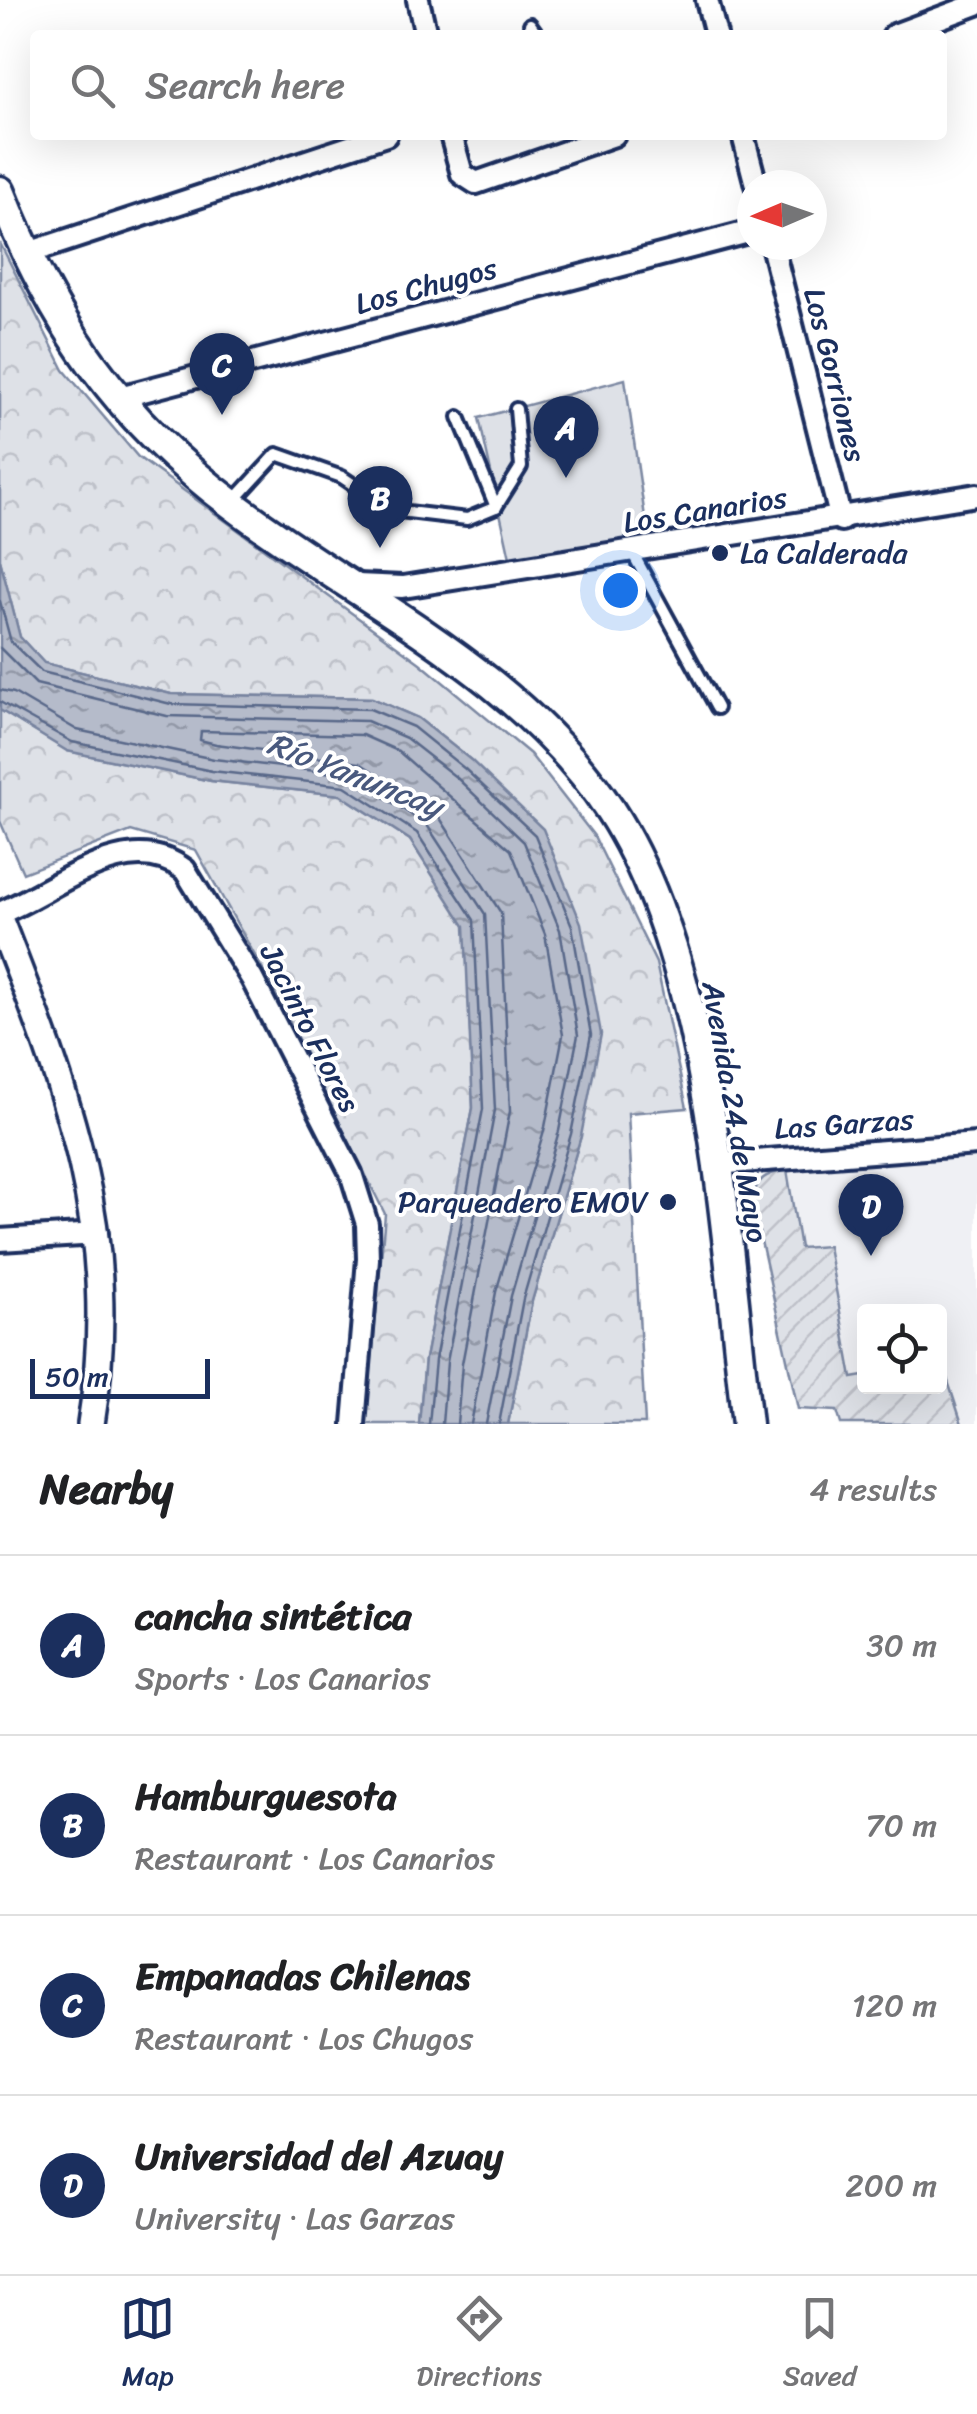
<!DOCTYPE html>
<html lang="en">
<head>
<meta charset="utf-8">
<style>
	body { margin:0; font-family:Sriracha,sans-serif; background:#f6f6f6; color:#202124 }
	.controls { position:absolute; right:30px; bottom:30px; display:grid; overflow:hidden; border-radius:10px; box-shadow:0 10px 40px #0002 }
	.controls button { width:90px; height:90px; display:grid; place-items:center; padding:0; border:0; border-bottom:2px solid #e0e0e0; background:#fff; color:#202124; font:50px sans-serif }
	.compass { position:absolute; left:737px; top:170px; width:90px; height:90px; border-radius:50%; background:#fff; box-shadow:0 10px 40px #0002; rotate:268deg }
	.scale { position:absolute; left:30px; bottom:25px; width:180px; box-sizing:border-box; padding-left:10px; border:5px solid #1b2f5e; border-top:0; font-size:28px; line-height:35px; white-space:nowrap; color:#1b2f5e; -webkit-text-stroke:8px #fff; paint-order:stroke }
	.you { position:absolute; left:620px; top:590px; width:35px; height:35px; margin:-25px; border:8px solid #fff; border-radius:50%; background:#1a73e8; box-shadow:0 0 0 15px #1a73e833 }
	.badge { display:grid; place-items:center; width:65px; height:65px; border-radius:50%; background:#1b2f5e; color:#fff; font-size:32px; font-weight:700 }
	.pin { position:absolute; translate:-50% -82px; filter:drop-shadow(0 2px 5px #0008) }
	.pin::after { content:''; position:absolute; top:52px; width:35px; height:30px; background:inherit; clip-path:polygon(0 0,100% 0,50% 100%) }
	.list { margin:0; padding:0; list-style:none }
	h2 { display:flex; justify-content:space-between; align-items:center; height:130px; margin:0; padding:0 40px; font-size:42px }
	h2 small { font-size:32px; font-weight:400; color:#757577 }
	.list li { display:grid; grid-template-columns:65px 1fr auto; gap:30px; align-items:center; box-sizing:border-box; height:180px; padding:0 40px; border-top:2px solid #e0e0e0 }
	.list b { display:block; font-size:38px; white-space:nowrap }
	.list p { margin:0; font-size:32px; white-space:nowrap; color:#757577 }
	.list em { font-size:32px; font-style:normal; color:#757577 }
	.icon { flex:none; width:55px; height:55px; fill:none; stroke:currentColor; stroke-width:2; stroke-linecap:round; stroke-linejoin:round }
	.map { position:relative; flex:none; width:977px; height:1424px; overflow:hidden }
	.search { position:absolute; background:#fff; box-shadow:0 10px 40px #0002; left:30px; right:30px; top:30px; height:110px; display:flex; align-items:center; gap:25px; box-sizing:border-box; padding:0 35px; border-radius:10px; color:#757577; font-size:38px }
	.sheet { height:850px; background:#fff }
	nav { display:flex; justify-content:space-around; align-items:center; box-sizing:border-box; height:140px; border-top:2px solid #e0e0e0; background:#fff; font-size:28px; color:#757577 }
	nav a { display:grid; justify-items:center; gap:5px }
	nav .on { color:#1b2f5e }
	.map>svg:first-child { display:block }
	.built { fill:#eff0f4; fill-rule:evenodd }
	.park { fill:url(#park-crowns); stroke:#7c88a2; stroke-width:2.5 }
	.garden { fill:url(#garden-furrows); stroke:#7c88a2; stroke-width:2.5 }
	.pitch { fill:#dee1e7; stroke:#7c88a2; stroke-width:2.5 }
	.water { fill:url(#water-ripples); stroke:#77839f; stroke-width:2.5 }
	.lines { fill:none; stroke-linecap:round; stroke-linejoin:round }
	.shore { stroke:#596789; stroke-width:2.5 }
	.service-casing { stroke:#1b2f5e; stroke-width:18 }
	.minor-casing { stroke:#1b2f5e; stroke-width:28 }
	.tertiary-casing { stroke:#1b2f5e; stroke-width:32 }
	.secondary-casing { stroke:#1b2f5e; stroke-width:35 }
	.service { stroke:#fff; stroke-width:10 }
	.minor { stroke:#fff; stroke-width:20 }
	.tertiary { stroke:#fff; stroke-width:25 }
	.secondary { stroke:#fff; stroke-width:28 }
	.poi-dot { fill:#1b2f5e; stroke:#fff; stroke-width:4 }
	.labels { text-anchor:middle; dominant-baseline:central; stroke-width:8; stroke-linejoin:round; paint-order:stroke }
	.street-label { font-size:30px; fill:#1b2f5e; stroke:#fff }
	.poi-label { font-size:30px; fill:#1b2f5e; stroke:#fff; text-anchor:start }
	.water-label { font-size:32px; font-style:italic; fill:#49597e; stroke:#fff }
</style>
</head>
<body>
<div class="map">
<svg width="977" height="1424" viewBox="0 0 977 1424">
	<defs>
		<pattern id="park-crowns" width="20" height="18" patternUnits="userSpaceOnUse" patternTransform="scale(2.5)"><rect width="20" height="18" fill="#dee1e7"/><path d="M2 6a3 3 0 1 1 6 0M12 15a3 3 0 1 1 6 0" fill="none" stroke="#bec1c9"/></pattern>
		<pattern id="garden-furrows" width="10" height="10" patternUnits="userSpaceOnUse" patternTransform="scale(2.5)"><rect width="10" height="10" fill="#dee1e7"/><path d="M-1 1l2-2M0 10L10 0M9 11l2-2" fill="none" stroke="#bec1c9"/></pattern>
		<pattern id="water-ripples" width="26" height="14" patternUnits="userSpaceOnUse" patternTransform="scale(2.5)"><rect width="26" height="14" fill="#b5bbca"/><path d="M2 4q2-2 4 0t4 0M15 11q2-2 4 0t4 0" fill="none" stroke="#9298a7"/></pattern>
	</defs>
	<rect width="100%" height="100%" fill="#fff"/>
	<filter id="ink" filterUnits="userSpaceOnUse"><feTurbulence type="fractalNoise" baseFrequency=".01" numOctaves="2"/><feDisplacementMap in="SourceGraphic" scale="20" xChannelSelector="R" yChannelSelector="G"/><feConvolveMatrix kernelMatrix="1 2 1 2 8 2 1 2 1" color-interpolation-filters="sRGB"/></filter>
	<g filter="url(#ink)">
		<path class="built" d="M 977,1158 L 977,1424 L 841,1424 L 837,1411 L 798,1409 L 752,1200 L 756,1182 L 767,1173 L 787,1170 ZM 864,1312 L 940,1312 L 940,1386 L 864,1386 Z"/>
		<g class="park">
			<polygon points="0,243 64,370 138,457 420,663 530,754 594,836 656,963 687,1108 628,1113 645,1424 508,1424 532,1301 581,1136 472,761 418,718 372,698 171,694 44,663 20,637 0,560"/>
			<polygon points="0,710 68,751 211,781 341,795 410,840 466,926 473,1108 425,1359 419,1424 366,1424 385,1214 269,981 196,850 131,831 23,873 0,821"/>
		</g>
		<path class="garden" d="M 787,1170 L 800,1248 L 828,1246 L 852,1378 L 864,1376 L 864,1386 L 940,1386 L 942,1363 L 962,1424 L 841,1424 L 837,1411 L 798,1409 L 752,1200 C 757,1178 765,1174 787,1170 Z"/>
		<polygon class="pitch" points="625,379 648,538 510,558 479,418"/>
		<polygon class="water" points="0,560 20,637 44,663 171,694 372,698 418,718 472,761 543,829 581,923 601,1034 581,1136 532,1301 508,1424 419,1424 425,1359 473,1108 465,926 410,840 341,795 211,781 67,751 0,710"/>
		<g class="lines">
			<g class="shore">
				<polyline points="0,601 11,642 42,672 171,704 370,709 413,727 465,769 535,835 572,926 591,1035 571,1134 523,1299 499,1424"/>
				<polyline points="0,648 36,684 167,716 367,721 406,738 457,778 524,842 560,930 578,1035 559,1131 511,1296 486,1424"/>
				<polyline points="0,690 14,693 77,730 214,759 350,775 427,825 485,914 495,1110 447,1362 442,1424"/>
				<polyline points="0,702 72,742 212,771 345,786 417,833 474,920 483,1109 435,1360 429,1424"/>
				<polyline points="457,1424 462,1364 510,1111 501,913 438,815 360,763 216,744 200,740 201,731 362,735 398,751 511,850 545,934 563,1035 545,1127 496,1292 471,1424"/>
			</g>
			<g class="service-casing">
				<g id="service">
					<polyline points="530,24 538,35"/>
					<polyline points="459,417 496,507"/>
					<polyline points="232,503 277,454 342,477 391,510 467,519 496,507 521,467 516,409"/>
					<polyline points="632,552 717,708"/>
				</g>
			</g>
			<g class="minor-casing">
				<g id="minor">
					<polyline points="418,0 426,35"/>
					<polyline points="707,0 716,35"/>
					<polyline points="894,35 977,4"/>
					<polyline points="451,135 462,174 476,183 614,135"/>
					<polyline points="743,135 756,185"/>
					<polyline points="772,245 841,520"/>
					<polyline points="25,254 386,135"/>
					<polyline points="116,398 752,231"/>
					<polyline points="357,585 403,587 977,495"/>
					<path d="M 0,913 C 57,890 127,826 185,870 L 252,979 L 351,1173 L 367,1224 L 368,1259 L 354,1424"/>
					<polyline points="715,1164 977,1144"/>
					<polyline points="0,1240 97,1234"/>
				</g>
			</g>
			<g class="tertiary-casing">
				<path id="tertiary" d="M 0,921 C 68,1095 122,1233 91,1424"/>
			</g>
			<g class="secondary-casing">
				<path id="secondary" d="M 0,191 C 52,323 119,420 233,505 C 362,602 519,672 610,810 C 713,968 725,1238 747,1424"/>
			</g>
			<use href="#service" class="service"/>
			<use href="#minor" class="minor"/>
			<use href="#tertiary" class="tertiary"/>
			<use href="#secondary" class="secondary"/>
		</g>
	</g>
	<g class="poi-dot">
		<circle cx="720" cy="553" r="10"/>
		<circle cx="668" cy="1202" r="10"/>
	</g>
	<g class="labels">
		<g class="street-label">
			<text transform="translate(426 286) rotate(-15)">Los Chugos</text>
			<text transform="translate(835 375) rotate(76)">Los Gorriones</text>
			<text transform="translate(705 510) rotate(-9)">Los Canarios</text>
			<text transform="translate(310 1028) rotate(63)">Jacinto Flores</text>
			<text transform="translate(735 1112) rotate(80)">Avenida 24 de Mayo</text>
			<text transform="translate(844 1124) rotate(-4)">Las Garzas</text>
		</g>
		<g class="poi-label">
			<text x="740" y="553">La Calderada</text>
			<text x="648" y="1202" text-anchor="end">Parqueadero EMOV</text>
		</g>
		<g class="water-label">
			<text transform="translate(355 775) rotate(21)">Río Yanuncay</text>
		</g>
	</g>
</svg>
<div class="controls">
<button><svg class="icon" aria-label="locate" viewBox="0 0 24 24"><circle cx="12" cy="12" r="6"/><path d="M12 2v4M12 18v4M2 12h4M18 12h4"/></svg></button>
</div>
<svg class="compass" viewBox="-18 -18 36 36"><path d="M0-13l5 13h-10z" fill="#e53935"/><path d="M0 13l5-13h-10z" fill="#757577"/></svg>
<div class="scale">50 m</div>
<div class="you"></div>
<div class="pin badge" style="left:566px;top:478px">A</div>
<div class="pin badge" style="left:380px;top:548px">B</div>
<div class="pin badge" style="left:222px;top:415px">C</div>
<div class="pin badge" style="left:871px;top:1256px">D</div>
<div class="search"><svg class="icon" aria-label="search" viewBox="0 0 24 24"><circle cx="10" cy="10" r="6"/><path d="M15 15l6 6"/></svg>Search here</div>
</div>
<section class="sheet">
<h2>Nearby<small>4 results</small></h2>
<ul class="list">
<li><span class="badge">A</span><div><b>cancha sintética</b><p>Sports · Los Canarios</p></div><em>30 m</em></li>
<li><span class="badge">B</span><div><b>Hamburguesota</b><p>Restaurant · Los Canarios</p></div><em>70 m</em></li>
<li><span class="badge">C</span><div><b>Empanadas Chilenas</b><p>Restaurant · Los Chugos</p></div><em>120 m</em></li>
<li><span class="badge">D</span><div><b>Universidad del Azuay</b><p>University · Las Garzas</p></div><em>200 m</em></li>
</ul>
</section>
<nav>
<a class="on"><svg class="icon" aria-label="map" viewBox="0 0 24 24"><path d="M3 6l6-2 6 2 6-2v14l-6 2-6-2-6 2zM9 4v14M15 6v14"/></svg>Map</a>
<a><svg class="icon" aria-label="directions" viewBox="0 0 24 24"><path d="M12 3l9 9-9 9-9-9zM9 14v-3h6M13 9l2 2-2 2"/></svg>Directions</a>
<a><svg class="icon" aria-label="saved" viewBox="0 0 24 24"><path d="M7 4h10v16l-5-4-5 4z"/></svg>Saved</a>
</nav>
</body>
</html>
